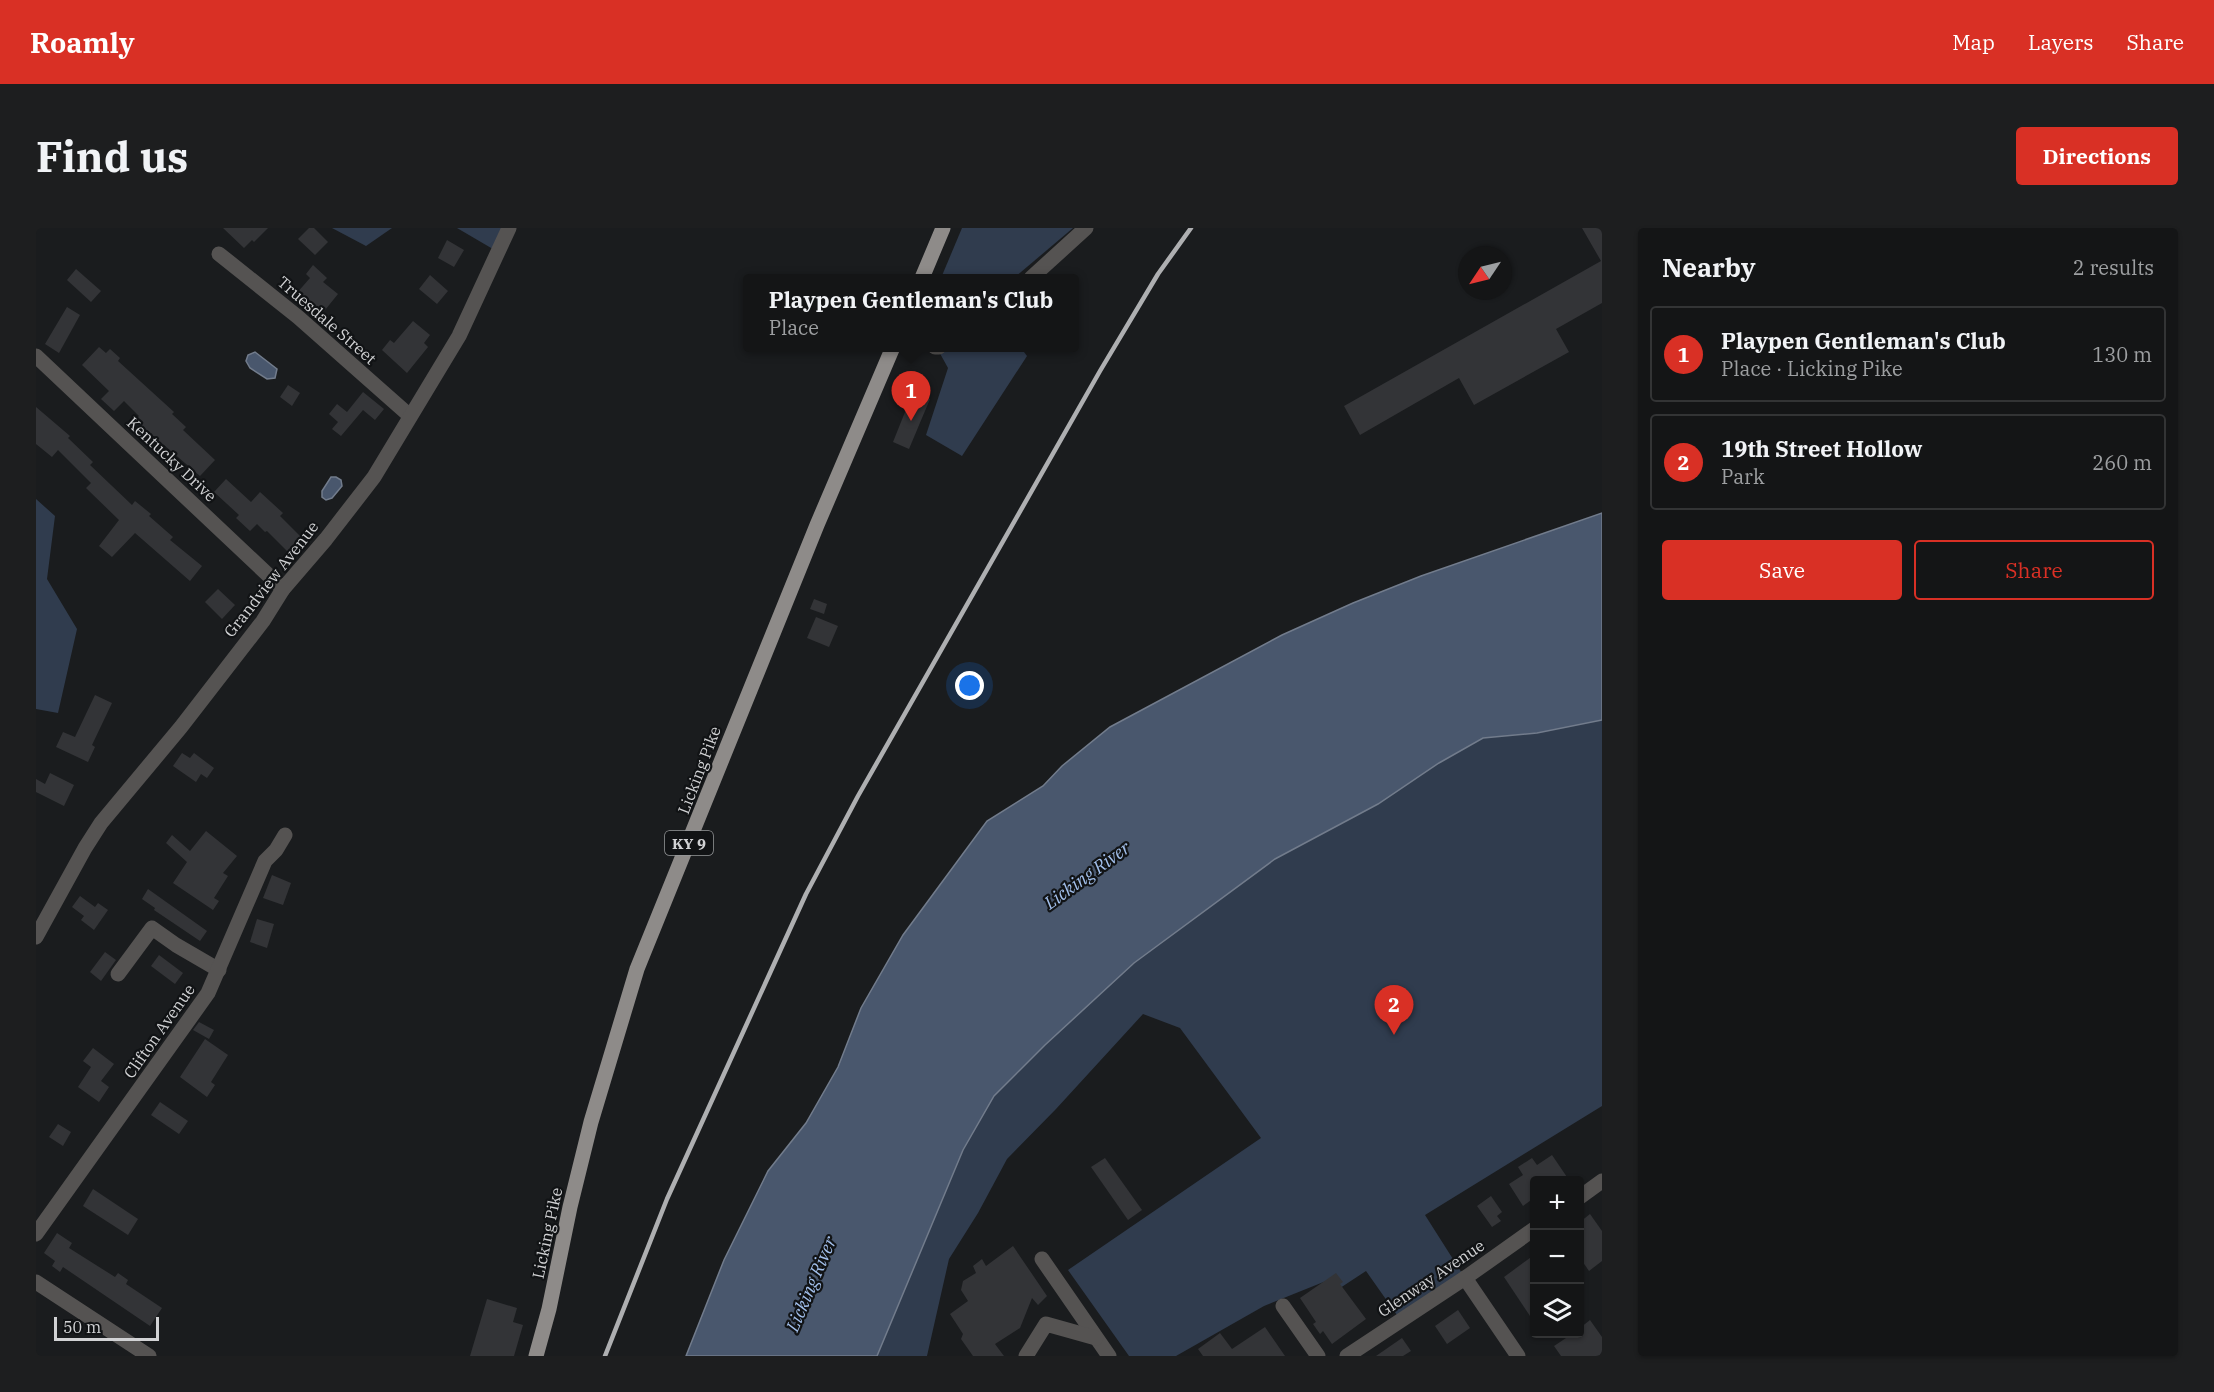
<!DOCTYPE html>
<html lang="en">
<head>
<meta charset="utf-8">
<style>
	body { margin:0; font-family:"IBM Plex Serif",serif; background:#1d1e1f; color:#f1f3f6 }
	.controls { position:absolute; right:18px; bottom:18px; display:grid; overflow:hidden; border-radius:6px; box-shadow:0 2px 4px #0004 }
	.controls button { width:54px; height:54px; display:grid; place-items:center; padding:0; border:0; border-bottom:2px solid #333435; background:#141516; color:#f1f3f6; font:30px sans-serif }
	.compass { position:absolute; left:1422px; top:18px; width:54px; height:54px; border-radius:50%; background:#141516; box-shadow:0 2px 4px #0004; rotate:235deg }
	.scale { position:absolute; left:18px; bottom:15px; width:105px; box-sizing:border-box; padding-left:6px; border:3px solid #d1d2d4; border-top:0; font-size:16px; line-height:21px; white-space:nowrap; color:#d1d2d4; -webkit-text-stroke:4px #111315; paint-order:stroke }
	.you { position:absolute; left:934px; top:458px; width:21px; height:21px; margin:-15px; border:4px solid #fff; border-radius:50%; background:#1a73e8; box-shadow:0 0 0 9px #1a73e833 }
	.badge { display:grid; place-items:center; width:39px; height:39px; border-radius:50%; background:#d93025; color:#fff; font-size:20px; font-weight:700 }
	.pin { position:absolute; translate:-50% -50px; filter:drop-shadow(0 2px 3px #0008) }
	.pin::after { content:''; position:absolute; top:32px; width:21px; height:18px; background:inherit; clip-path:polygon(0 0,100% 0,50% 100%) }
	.popup { position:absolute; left:707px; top:46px; width:336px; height:78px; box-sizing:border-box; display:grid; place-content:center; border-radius:6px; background:#141516; filter:drop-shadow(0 2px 4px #0005); font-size:20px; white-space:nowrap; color:#9d9fa1 }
	.popup b { font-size:22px; color:#f1f3f6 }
	.popup::after { content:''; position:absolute; left:50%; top:100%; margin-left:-12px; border:12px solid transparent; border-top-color:#141516 }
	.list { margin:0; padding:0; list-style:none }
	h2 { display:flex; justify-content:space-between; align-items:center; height:78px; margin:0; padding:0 24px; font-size:26px }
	h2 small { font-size:20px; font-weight:400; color:#9d9fa1 }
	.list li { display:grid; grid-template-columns:39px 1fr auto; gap:18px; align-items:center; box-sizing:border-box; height:96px; margin:0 12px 12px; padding:0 12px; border:2px solid #333435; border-radius:6px }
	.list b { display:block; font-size:22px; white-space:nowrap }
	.list p { margin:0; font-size:20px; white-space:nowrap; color:#9d9fa1 }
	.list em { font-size:20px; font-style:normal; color:#9d9fa1 }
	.actions { display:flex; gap:12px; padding:18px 24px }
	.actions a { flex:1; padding:14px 0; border:2px solid #d93025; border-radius:6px; text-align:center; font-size:21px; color:#d93025 }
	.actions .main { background:#d93025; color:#fff }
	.icon { flex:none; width:33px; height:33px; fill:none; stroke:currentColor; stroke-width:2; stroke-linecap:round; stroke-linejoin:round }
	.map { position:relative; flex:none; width:1566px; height:1128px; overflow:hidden; border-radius:6px }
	header { display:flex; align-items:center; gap:36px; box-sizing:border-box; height:84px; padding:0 30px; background:#d93025; color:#fff }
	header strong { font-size:28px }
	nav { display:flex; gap:33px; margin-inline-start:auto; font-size:21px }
	.intro { display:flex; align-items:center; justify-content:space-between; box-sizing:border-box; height:144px; padding:0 36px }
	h1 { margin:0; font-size:42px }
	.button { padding:15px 27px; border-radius:6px; background:#d93025; color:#fff; font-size:21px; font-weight:700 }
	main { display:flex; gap:36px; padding:0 36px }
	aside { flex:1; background:#141516; border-radius:6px; box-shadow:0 2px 4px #0004 }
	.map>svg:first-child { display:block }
	.green { fill:#303c4e }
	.water { fill:#49576d; stroke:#727c8c; stroke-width:1.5 }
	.building { fill:#333437 }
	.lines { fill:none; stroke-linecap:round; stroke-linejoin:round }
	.minor { stroke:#555352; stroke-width:15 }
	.major { stroke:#8e8b89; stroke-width:15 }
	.rail { stroke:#aeafb1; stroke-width:4.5 }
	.labels { text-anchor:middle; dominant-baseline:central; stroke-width:4.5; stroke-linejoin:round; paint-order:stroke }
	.shield { fill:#111315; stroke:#97999b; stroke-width:1.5 }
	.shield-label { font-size:15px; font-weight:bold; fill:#d1d2d4 }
	.street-label { font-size:16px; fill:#d1d2d4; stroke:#111315 }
	.water-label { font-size:18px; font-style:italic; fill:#a3c0ec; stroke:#111315 }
</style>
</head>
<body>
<header>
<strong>Roamly</strong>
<nav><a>Map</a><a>Layers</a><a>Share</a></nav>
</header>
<div class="intro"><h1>Find us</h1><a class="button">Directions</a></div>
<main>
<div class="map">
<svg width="1566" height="1128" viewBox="0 0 1566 1128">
	<rect width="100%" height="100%" fill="#1a1c1e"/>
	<g class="green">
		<polygon points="296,0 356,0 330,18"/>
		<polygon points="421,0 473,0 462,24"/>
		<polygon points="926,0 1037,0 978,50 905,50"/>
		<polygon points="901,120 985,120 991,128 926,228 890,207 912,140"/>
		<polygon points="0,271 19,288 11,351 41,401 22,485 0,481"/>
		<polygon points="1566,492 1566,878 1389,987 1429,1050 1361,1087 1330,1043 1298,1064 1290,1053 1228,1078 1140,1128 1093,1128 1032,1042 1225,910 1144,800 1107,786 1020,881 971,931 942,985 913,1031 891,1128 841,1128 927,922 958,868 1009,817 1098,735 1239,631 1342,576 1403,535 1447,510 1501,505"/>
	</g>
	<g class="water">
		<polygon points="219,124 241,141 239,150 231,151 214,140 210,133 212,127"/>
		<polygon points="295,249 300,249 305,252 306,258 296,270 290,272 286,269 286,263"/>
		<polygon points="1566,285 1566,492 1501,505 1447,510 1403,535 1342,576 1239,631 1098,735 1009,817 958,868 927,922 841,1128 650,1128 688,1032 732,943 770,895 802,839 825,780 867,707 951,593 1007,558 1026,538 1074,499 1246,407 1317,375 1385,348"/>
	</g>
	<g class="building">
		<polygon points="187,0 232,0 218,14 216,12 208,20"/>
		<polygon points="273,0 278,0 292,14 279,27 262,11"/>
		<polygon points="1546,0 1566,0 1566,75 1520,101 1533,124 1438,177 1423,150 1324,207 1308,178 1565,33"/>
		<polygon points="411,12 428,22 418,39 402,30"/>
		<polygon points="277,37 291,50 287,54 302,66 285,87 260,66 274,50 270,46"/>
		<polygon points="40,41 65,63 55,74 31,52"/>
		<polygon points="394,47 412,63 401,76 383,61"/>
		<polygon points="31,79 44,87 23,125 9,116"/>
		<polygon points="377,93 394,107 388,115 392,119 371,145 346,122 354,112 358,115"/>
		<polygon points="63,119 70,125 74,121 84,130 82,133 138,184 136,186 150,199 147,202 179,232 164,248 99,192 103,188 88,173 78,183 65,171 73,163 46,137"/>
		<polygon points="252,157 264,165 256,178 244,169"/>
		<polygon points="327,164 348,181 339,192 327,182 305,208 296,201 302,194 293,186 301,176 311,184"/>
		<polygon points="877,164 894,171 873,221 857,214"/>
		<polygon points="0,179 34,208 32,210 57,234 54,237 96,277 99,273 115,286 113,288 137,309 134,312 166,338 154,353 99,305 76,329 63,318 83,292 50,260 55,255 22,222 16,229 0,216"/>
		<polygon points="190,251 215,274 224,264 247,285 244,288 266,310 252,324 231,303 229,304 221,296 214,303 200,290 203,287 178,264"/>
		<polygon points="182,361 199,377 186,391 169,374"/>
		<polygon points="778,371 791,376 788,386 774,381"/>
		<polygon points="780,389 802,398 793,419 771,410"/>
		<polygon points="59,467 76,475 56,517 59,519 52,534 20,519 27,504 39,509"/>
		<polygon points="146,525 154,530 158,525 178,540 171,550 165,546 160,554 137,538"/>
		<polygon points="14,545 38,557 28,578 0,564 0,551 9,556"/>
		<polygon points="170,603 201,628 187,645 192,648 178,670 183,673 177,682 137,655 151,634 130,615 136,607 154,623"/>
		<polygon points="236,647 255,655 247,677 227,670"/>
		<polygon points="112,661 171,703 164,713 118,682 119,680 106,671"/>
		<polygon points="44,668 59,679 62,675 72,682 58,702 45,692 48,688 36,679"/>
		<polygon points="221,691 238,696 231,720 214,714"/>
		<polygon points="69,724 80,732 65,753 54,744"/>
		<polygon points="123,727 147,745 139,756 115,738"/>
		<polygon points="163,794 178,802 173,811 157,802"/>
		<polygon points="169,811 192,827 175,854 179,857 171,869 144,849"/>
		<polygon points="57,820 78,836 65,853 73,859 63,874 42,859 55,839 47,833"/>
		<polygon points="124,874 152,893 143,906 115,887"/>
		<polygon points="22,896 35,904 27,918 13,909"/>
		<polygon points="1516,927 1533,952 1498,952 1498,970 1487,978 1473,956 1487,947 1482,939 1496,930 1501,937"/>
		<polygon points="1069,930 1106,982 1092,992 1055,939"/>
		<polygon points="57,961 102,991 92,1007 47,978"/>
		<polygon points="1455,968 1466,984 1461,988 1465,993 1456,999 1441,978"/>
		<polygon points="1554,986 1566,1003 1566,1033 1553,1043 1544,1030 1544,994"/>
		<polygon points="21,1005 36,1015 33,1020 79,1049 82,1045 92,1052 90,1056 126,1080 114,1098 27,1039 24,1044 16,1038 19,1033 8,1025"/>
		<polygon points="977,1018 1011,1068 1002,1077 996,1070 984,1100 959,1116 968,1128 937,1128 925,1111 927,1106 914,1086 932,1073 925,1062 927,1053 940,1045 937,1038 946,1031 950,1038"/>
		<polygon points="1498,1027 1498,1094 1468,1049"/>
		<polygon points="1300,1045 1307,1054 1304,1056 1330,1091 1296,1116 1287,1103 1284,1106 1277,1096 1280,1094 1264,1070"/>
		<polygon points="451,1071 481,1080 477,1094 487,1097 478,1128 434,1128"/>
		<polygon points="1422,1082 1434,1100 1411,1116 1399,1098"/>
		<polygon points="1554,1092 1566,1109 1566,1128 1525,1128 1518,1118 1536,1106 1544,1106 1544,1100"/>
		<polygon points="1229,1099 1249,1128 1167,1128 1162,1121 1184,1105 1196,1121"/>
		<polygon points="1366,1110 1375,1123 1367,1128 1340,1128"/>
	</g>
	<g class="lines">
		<g class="minor">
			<polyline points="183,26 262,89 374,188"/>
			<polyline points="995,50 1050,0"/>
			<polyline points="899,119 903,119"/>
			<polyline points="0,128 247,361"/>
			<polyline points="0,709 49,620 65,595 145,499 227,393 247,361 290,311 338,249 423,108 473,0"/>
			<polyline points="82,746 116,700 140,717 183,742"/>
			<polyline points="1544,969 1566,953"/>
			<polyline points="0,1006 172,765 229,633 240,622 249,607"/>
			<polyline points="1006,1031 1073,1128"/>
			<polyline points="1429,1050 1482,1128"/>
			<polyline points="0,1054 113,1128"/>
			<polyline points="1247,1078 1282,1128"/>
			<polyline points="990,1128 1010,1096 1060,1110"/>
			<polyline points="1311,1128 1429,1050 1498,1001"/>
		</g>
		<g class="major">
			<polyline points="886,50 907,0"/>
			<polyline points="500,1128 513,1081 534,979 555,894 601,741 781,297 857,119"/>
		</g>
		<polyline class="rail" points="569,1128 631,971 770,666 822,568 1064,143 1122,46 1155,0"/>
	</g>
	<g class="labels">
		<rect class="shield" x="629" y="603" width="48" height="24" rx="4.5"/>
		<g class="shield-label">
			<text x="653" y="615">KY 9</text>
		</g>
		<g class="street-label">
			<text transform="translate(291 92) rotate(41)">Truesdale Street</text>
			<text transform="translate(136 231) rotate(43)">Kentucky Drive</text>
			<text transform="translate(235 351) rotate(-52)">Grandview Avenue</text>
			<text transform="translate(663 542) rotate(-69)">Licking Pike</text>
			<text transform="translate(123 803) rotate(-55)">Clifton Avenue</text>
			<text transform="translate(511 1005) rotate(-78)">Licking Pike</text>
			<text transform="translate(1395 1050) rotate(-34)">Glenway Avenue</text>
		</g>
		<g class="water-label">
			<text transform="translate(1051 647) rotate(-36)">Licking River</text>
			<text transform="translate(775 1056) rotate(-67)">Licking River</text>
		</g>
	</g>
</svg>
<div class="controls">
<button>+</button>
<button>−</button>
<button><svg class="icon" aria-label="layers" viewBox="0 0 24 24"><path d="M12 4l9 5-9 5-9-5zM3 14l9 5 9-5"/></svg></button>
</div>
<svg class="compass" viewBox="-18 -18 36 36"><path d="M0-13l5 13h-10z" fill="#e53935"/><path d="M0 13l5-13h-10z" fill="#9d9fa1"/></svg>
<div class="scale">50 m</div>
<div class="you"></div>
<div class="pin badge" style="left:875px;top:193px">1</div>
<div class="popup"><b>Playpen Gentleman's Club</b>Place</div>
<div class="pin badge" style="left:1358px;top:807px">2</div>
</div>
<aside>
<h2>Nearby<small>2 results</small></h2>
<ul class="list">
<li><span class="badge">1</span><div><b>Playpen Gentleman's Club</b><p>Place · Licking Pike</p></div><em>130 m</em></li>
<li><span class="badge">2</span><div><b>19th Street Hollow</b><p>Park</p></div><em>260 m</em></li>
</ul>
<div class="actions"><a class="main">Save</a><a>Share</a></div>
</aside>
</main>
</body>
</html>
